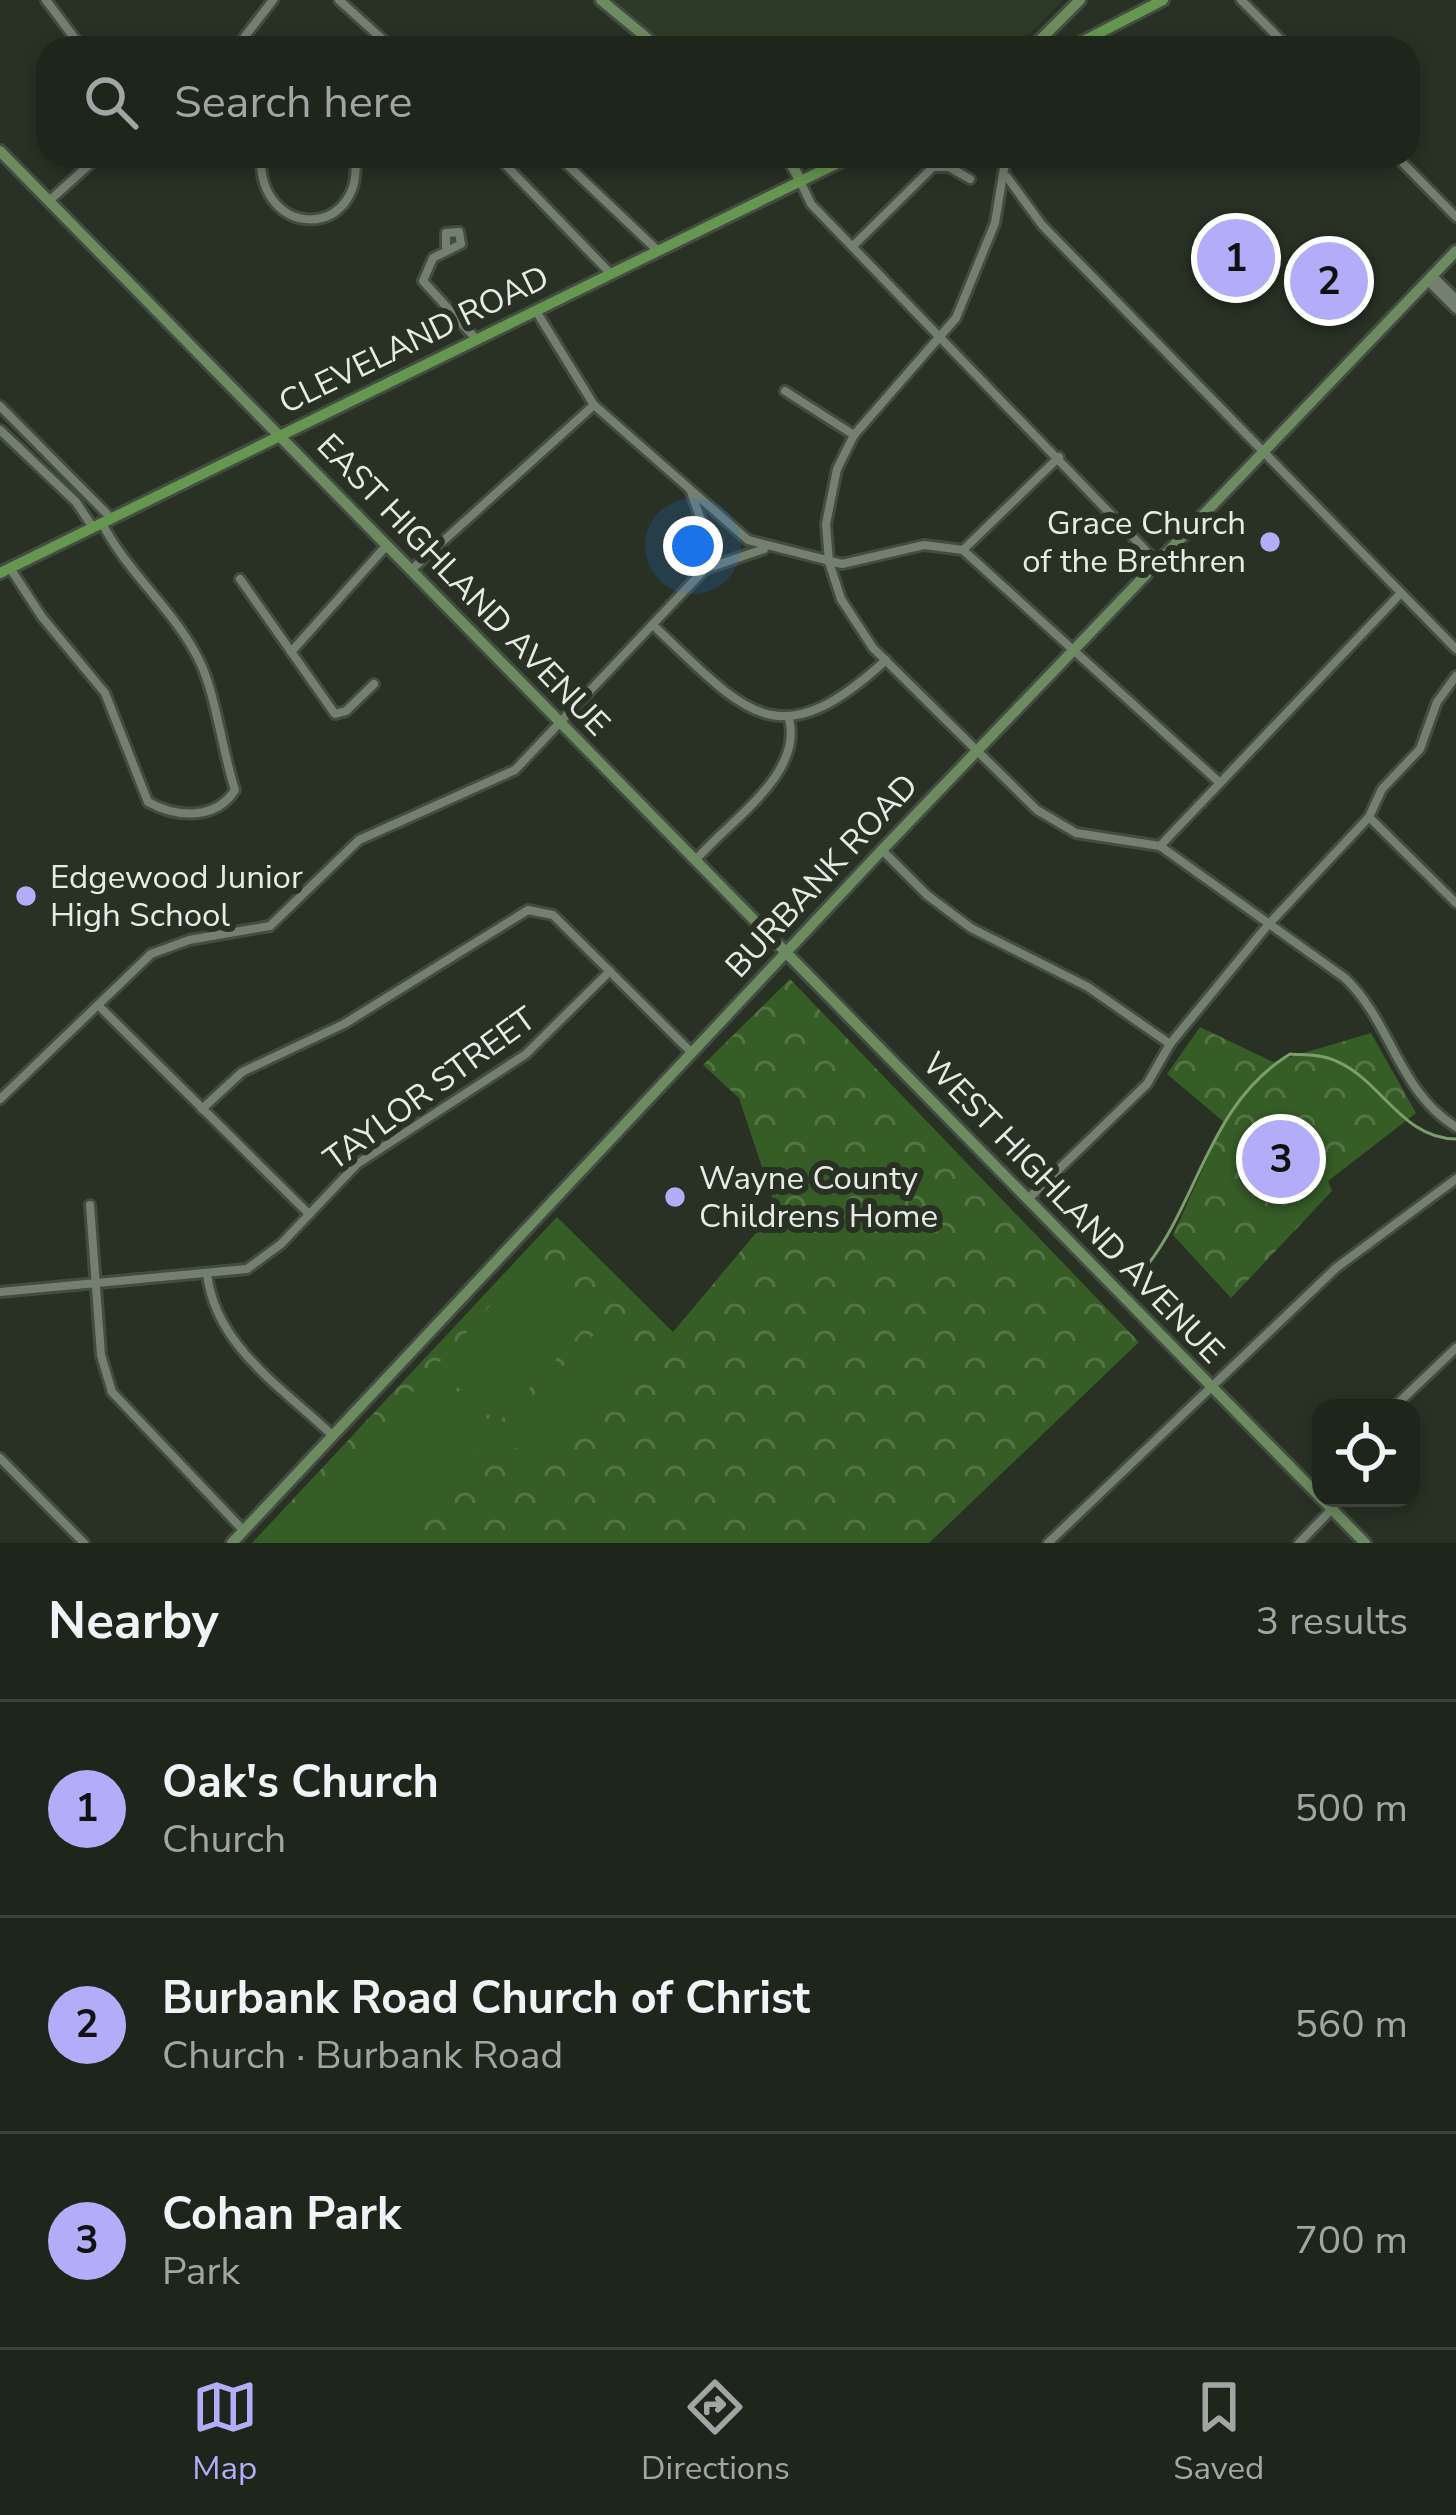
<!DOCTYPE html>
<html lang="en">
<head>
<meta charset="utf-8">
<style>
	body { margin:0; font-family:"Nunito Sans",sans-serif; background:#262d24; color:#f1f3f6 }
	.controls { position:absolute; right:36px; bottom:36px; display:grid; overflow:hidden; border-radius:24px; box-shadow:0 6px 18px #0003 }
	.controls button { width:108px; height:108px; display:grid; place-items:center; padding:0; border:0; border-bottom:3px solid #3c423a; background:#1e251b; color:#f1f3f6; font:60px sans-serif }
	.you { position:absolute; left:693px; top:546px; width:42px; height:42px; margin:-30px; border:9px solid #fff; border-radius:50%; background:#1a73e8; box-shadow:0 0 0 18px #1a73e833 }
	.badge { display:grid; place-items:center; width:78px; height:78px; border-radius:50%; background:#b3adf9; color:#111; font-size:39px; font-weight:700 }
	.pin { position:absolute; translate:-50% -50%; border:6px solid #fff; box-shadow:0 3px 12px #0006 }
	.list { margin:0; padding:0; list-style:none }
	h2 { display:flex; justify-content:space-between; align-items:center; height:156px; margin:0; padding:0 48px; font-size:51px }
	h2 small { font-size:39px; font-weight:400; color:#a1a5a3 }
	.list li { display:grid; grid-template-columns:78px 1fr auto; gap:36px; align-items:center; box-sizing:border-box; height:216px; padding:0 48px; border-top:3px solid #3c423a }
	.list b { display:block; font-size:45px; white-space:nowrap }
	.list p { margin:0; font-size:39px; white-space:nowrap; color:#a1a5a3 }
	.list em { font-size:39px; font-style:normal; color:#a1a5a3 }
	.icon { flex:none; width:66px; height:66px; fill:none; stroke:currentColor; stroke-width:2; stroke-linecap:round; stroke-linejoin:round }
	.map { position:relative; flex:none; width:1456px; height:1543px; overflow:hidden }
	.search { position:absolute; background:#1e251b; box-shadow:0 6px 18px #0003; left:36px; right:36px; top:36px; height:132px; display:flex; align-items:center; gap:30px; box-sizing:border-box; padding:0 42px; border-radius:36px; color:#a1a5a3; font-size:45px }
	.sheet { height:804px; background:#1e251b }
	nav { display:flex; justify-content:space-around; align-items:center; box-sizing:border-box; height:168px; border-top:3px solid #3c423a; background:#1e251b; font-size:33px; color:#a1a5a3 }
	nav a { display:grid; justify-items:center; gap:6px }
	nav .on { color:#b3adf9 }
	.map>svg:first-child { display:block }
	.built { fill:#2d3a27 }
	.forest { fill:url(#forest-crowns) }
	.pitch { fill:#375d27 }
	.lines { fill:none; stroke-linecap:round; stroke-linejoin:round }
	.stream { stroke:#7b9e6c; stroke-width:3 }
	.street-casing { stroke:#434c40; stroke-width:14 }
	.secondary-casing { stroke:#434c40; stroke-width:16 }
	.primary-casing { stroke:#434c40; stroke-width:16 }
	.street { stroke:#737f6f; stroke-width:8 }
	.secondary { stroke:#6d8b60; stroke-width:10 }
	.primary { stroke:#669750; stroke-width:10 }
	.poi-dot { fill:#b3adf9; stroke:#283124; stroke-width:4.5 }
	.labels { text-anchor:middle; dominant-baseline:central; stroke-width:12; stroke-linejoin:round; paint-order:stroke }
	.street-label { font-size:33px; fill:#e6ece3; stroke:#283124 }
	.poi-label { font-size:33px; fill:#e6ece3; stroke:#283124; text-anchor:start }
</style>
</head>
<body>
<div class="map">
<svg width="1456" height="1543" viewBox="0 0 1456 1543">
	<defs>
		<pattern id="forest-crowns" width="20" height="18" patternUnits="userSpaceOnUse" patternTransform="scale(3)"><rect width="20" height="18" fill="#375d27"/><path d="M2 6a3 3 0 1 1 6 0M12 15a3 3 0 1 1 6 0" fill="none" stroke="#547446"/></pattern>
	</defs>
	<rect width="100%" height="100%" fill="#283124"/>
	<polygon class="built" points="614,0 1063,0 1017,48 673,48"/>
	<g class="forest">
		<polygon points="790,979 1139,1342 929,1543 252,1543 557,1217 673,1332 776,1209 739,1098 703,1065"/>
		<polygon points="1200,1027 1273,1062 1371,1033 1416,1113 1328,1181 1332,1191 1231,1298 1173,1235 1224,1122 1167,1074"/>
	</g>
	<g class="pitch">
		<polygon points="522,1270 585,1327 498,1423 435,1367"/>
		<polygon points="596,1333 628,1365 580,1412 548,1381"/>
		<polygon points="433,1369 495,1426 408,1522 346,1466"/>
		<polygon points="545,1383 577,1415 530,1462 498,1431"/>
		<polygon points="344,1468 405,1526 389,1543 273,1543"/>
	</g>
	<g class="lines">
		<path class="stream" d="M 1132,1283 C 1198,1216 1202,1108 1290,1054 C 1302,1055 1316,1054 1328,1058 C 1380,1074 1399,1139 1456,1139"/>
		<g class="street-casing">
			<g id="street">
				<polyline points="46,0 82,48"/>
				<polyline points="339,0 392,48"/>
				<polyline points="1241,0 1289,48"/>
				<polyline points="236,48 273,0"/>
				<path d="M 261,156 C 258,241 365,240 355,156"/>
				<polyline points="497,156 610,273"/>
				<polyline points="558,156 656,249"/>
				<path d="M 1006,156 L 995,223 L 956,318 L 854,435 L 837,469 L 826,524 L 829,562 L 841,599 L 873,648 L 1037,810 L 1076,833 L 1160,846 L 1345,978 C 1392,1023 1398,1091 1456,1127"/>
				<polyline points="1156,156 1159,160"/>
				<polyline points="1396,156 1456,217"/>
				<polyline points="1007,177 1042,225 1456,649"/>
				<polyline points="800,181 811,204 1157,562"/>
				<polyline points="49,201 99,156"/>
				<polyline points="853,246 933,167 949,167 970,179"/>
				<polyline points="446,248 446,233 459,232 461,244 433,258 423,281 476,339"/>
				<polyline points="1432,275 1456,299"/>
				<polyline points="1427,280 1456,309"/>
				<polyline points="536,311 594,405 748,540 842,564 924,545 963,550 1220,783"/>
				<polyline points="785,391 854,435"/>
				<polyline points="0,406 110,517"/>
				<polyline points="0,430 76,502 92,526"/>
				<polyline points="963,550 1059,457"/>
				<path d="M 10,568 L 42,617 L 105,693 L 148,802 C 177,818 216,820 235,790 C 222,750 216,696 200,662 C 175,610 128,574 102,523"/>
				<polyline points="705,569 764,549"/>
				<polyline points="411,570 594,405"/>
				<polyline points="240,579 335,714 346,711 374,684"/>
				<path d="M 655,627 C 747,714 778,759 886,660"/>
				<polyline points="291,652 387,545"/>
				<polyline points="1369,817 1456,903"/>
				<polyline points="1160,846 1401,593"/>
				<polyline points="882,850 927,895 971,928 1088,987 1170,1044"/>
				<path d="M 695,861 C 726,823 804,775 789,719"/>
				<polyline points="99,1006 309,1214"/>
				<polyline points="0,1099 151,954 189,940 270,926 359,840 515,770 705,569 705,531 691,492"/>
				<polyline points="202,1109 242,1072 344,1024 528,910 553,915 691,1052"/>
				<polyline points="1028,1199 1147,1084 1170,1044 1267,926 1369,817 1382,789 1420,749 1437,702 1456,676"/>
				<polyline points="90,1205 101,1355 112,1392 244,1531"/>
				<path d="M 207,1274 C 216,1347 282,1387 332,1435"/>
				<polyline points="0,1292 247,1269 281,1244 357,1164 526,1054 610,971"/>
				<polyline points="1393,1408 1456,1348"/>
				<polyline points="0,1458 84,1543"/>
				<polyline points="1048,1543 1336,1268 1456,1179"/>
				<polyline points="1299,1543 1332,1509"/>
			</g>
		</g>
		<g class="secondary-casing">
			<g id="secondary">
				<polyline points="601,0 659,48"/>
				<polyline points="1032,48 1080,0"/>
				<polyline points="0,151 1321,1498"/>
				<polyline points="787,156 800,180"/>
				<polyline points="1321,1498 1365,1543"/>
				<polyline points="232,1543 882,850 1456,251"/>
			</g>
		</g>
		<g class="primary-casing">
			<g id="primary">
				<polyline points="1070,48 1163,0"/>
				<polyline points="0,573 852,156"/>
			</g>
		</g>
		<use href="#street" class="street"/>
		<use href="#secondary" class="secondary"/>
		<use href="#primary" class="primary"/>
	</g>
	<g class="poi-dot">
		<circle cx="1270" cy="542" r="12"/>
		<circle cx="26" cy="896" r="12"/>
		<circle cx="675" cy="1197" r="12"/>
	</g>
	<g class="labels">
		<g class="street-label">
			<text transform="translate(414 340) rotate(-26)">CLEVELAND ROAD</text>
			<text transform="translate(463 585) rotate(46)">EAST HIGHLAND AVENUE</text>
			<text transform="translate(822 876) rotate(-47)">BURBANK ROAD</text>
			<text transform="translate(430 1089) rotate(-36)">TAYLOR STREET</text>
			<text transform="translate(1073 1208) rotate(46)">WEST HIGHLAND AVENUE</text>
		</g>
		<g class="poi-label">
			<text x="1246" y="523" text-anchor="end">Grace Church<tspan x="1246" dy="38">of the Brethren</tspan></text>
			<text x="50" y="877">Edgewood Junior<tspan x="50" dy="38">High School</tspan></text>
			<text x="699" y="1178">Wayne County<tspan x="699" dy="38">Childrens Home</tspan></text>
		</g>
	</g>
</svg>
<div class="controls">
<button><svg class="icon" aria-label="locate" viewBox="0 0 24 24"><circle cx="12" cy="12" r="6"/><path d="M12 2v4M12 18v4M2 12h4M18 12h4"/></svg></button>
</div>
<div class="you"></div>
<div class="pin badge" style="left:1236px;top:258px">1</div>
<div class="pin badge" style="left:1329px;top:281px">2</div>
<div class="pin badge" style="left:1281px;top:1159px">3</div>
<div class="search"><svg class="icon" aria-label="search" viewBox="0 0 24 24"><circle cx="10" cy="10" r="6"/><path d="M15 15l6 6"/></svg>Search here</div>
</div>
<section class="sheet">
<h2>Nearby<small>3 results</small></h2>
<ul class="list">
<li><span class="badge">1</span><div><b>Oak's Church</b><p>Church</p></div><em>500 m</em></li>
<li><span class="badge">2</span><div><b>Burbank Road Church of Christ</b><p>Church · Burbank Road</p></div><em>560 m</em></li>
<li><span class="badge">3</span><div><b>Cohan Park</b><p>Park</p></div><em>700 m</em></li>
</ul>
</section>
<nav>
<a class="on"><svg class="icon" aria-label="map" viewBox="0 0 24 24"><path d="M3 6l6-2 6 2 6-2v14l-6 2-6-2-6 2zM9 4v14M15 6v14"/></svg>Map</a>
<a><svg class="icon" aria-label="directions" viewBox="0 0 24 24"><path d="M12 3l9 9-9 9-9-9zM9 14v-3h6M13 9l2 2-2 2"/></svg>Directions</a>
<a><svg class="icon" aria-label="saved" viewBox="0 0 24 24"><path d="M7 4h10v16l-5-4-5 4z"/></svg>Saved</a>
</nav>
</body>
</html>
